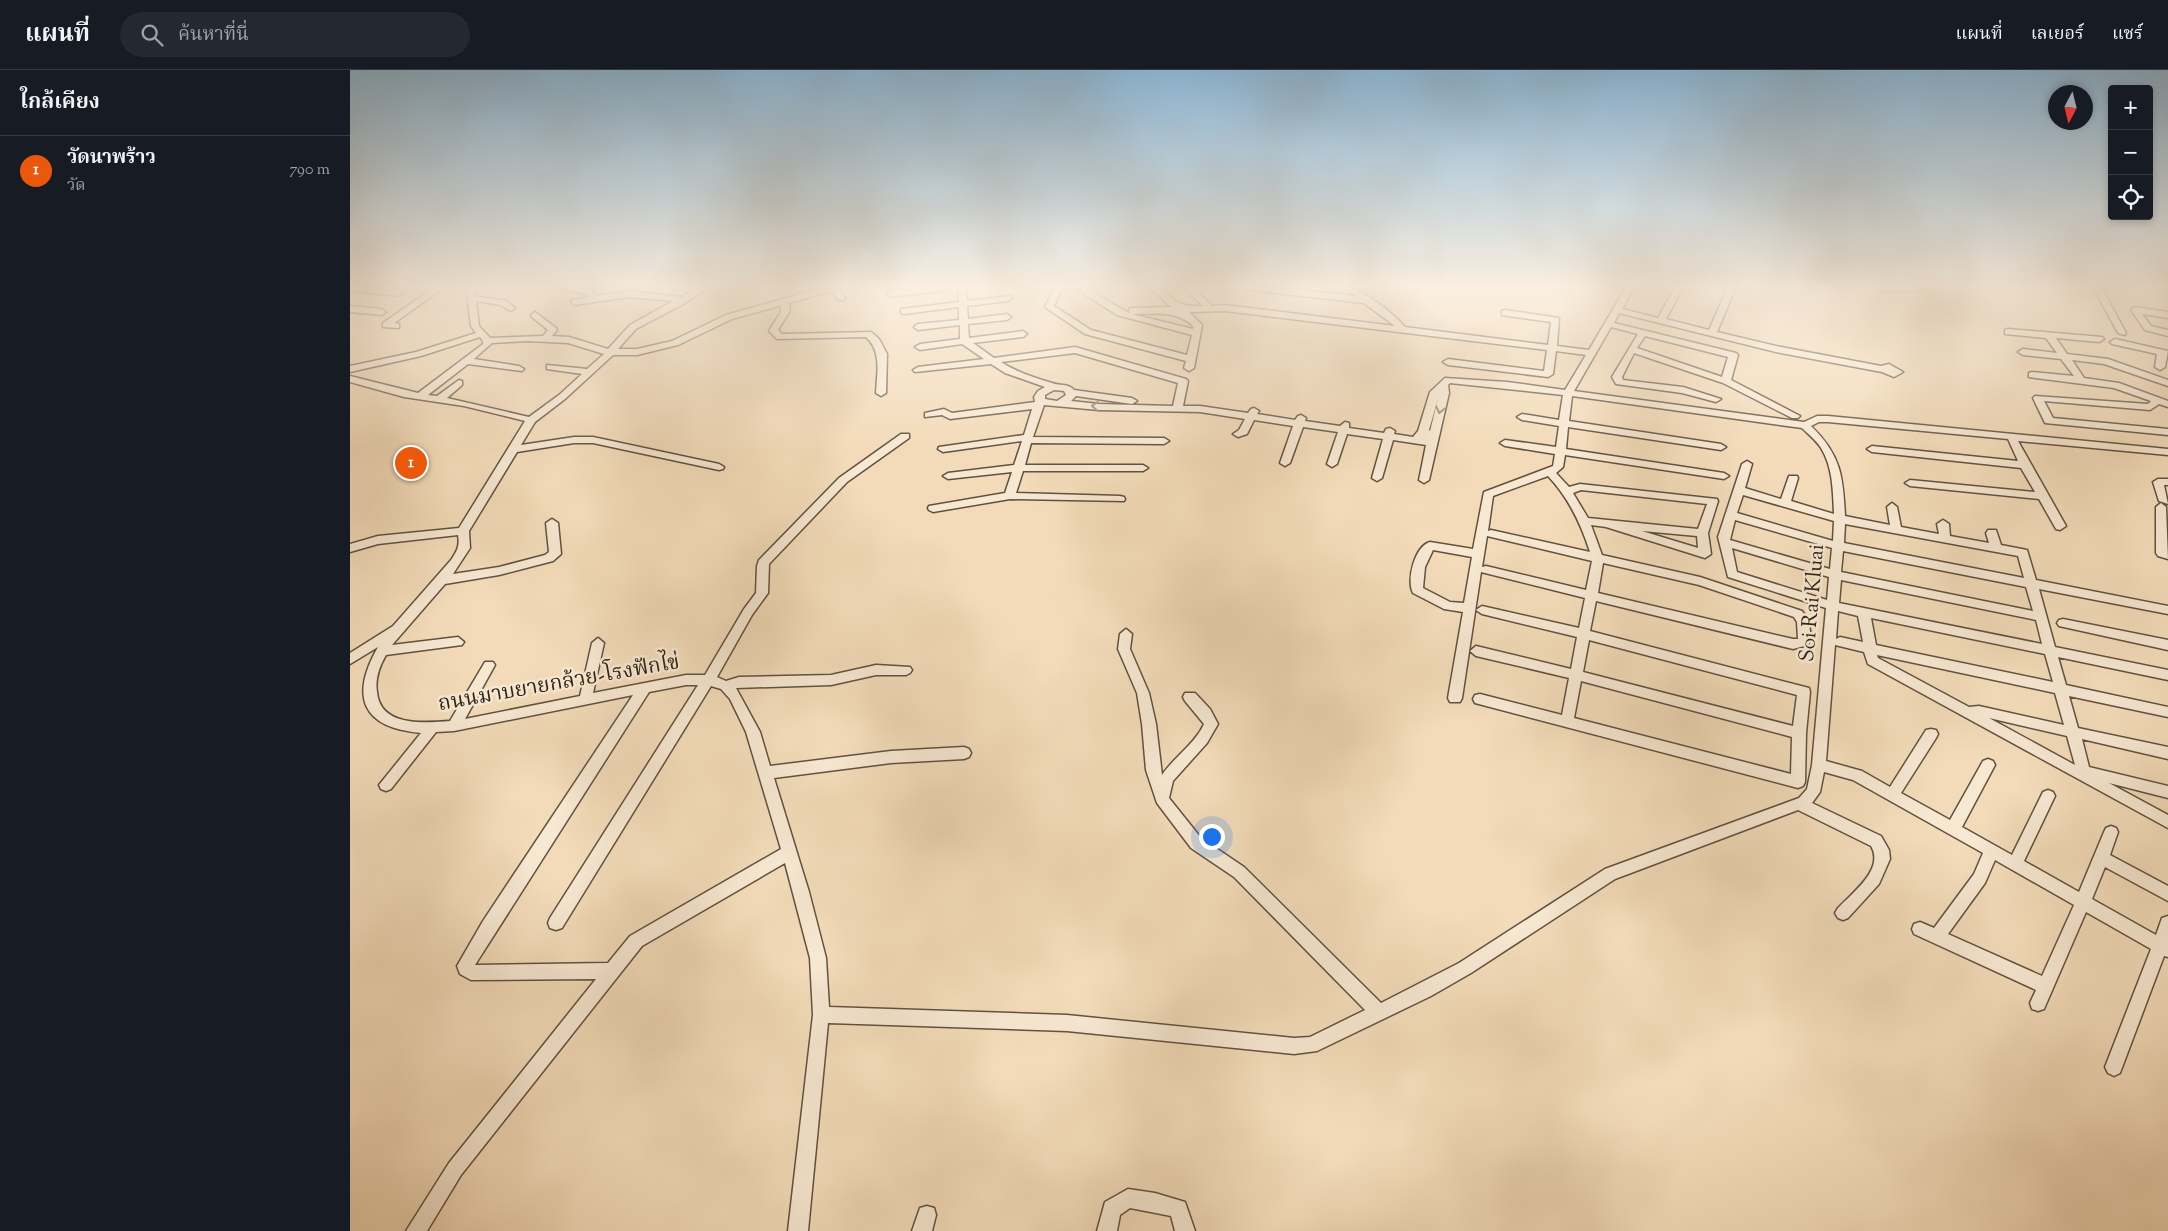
<!DOCTYPE html>
<html lang="th">
<head>
<meta charset="utf-8">
<style>
	body { margin:0; font-family:"Sorts Mill Goudy","Noto Serif Thai",serif; background:#242831; color:#f1f3f6 }
	.controls { position:absolute; right:15px; top:15px; display:grid; overflow:hidden; border-radius:5px; box-shadow:0 2px 8px #0003 }
	.controls button { width:45px; height:45px; display:grid; place-items:center; padding:0; border:0; border-bottom:1px solid #363941; background:#171b24; color:#f1f3f6; font:25px sans-serif }
	.compass { position:absolute; left:1698px; top:15px; width:45px; height:45px; border-radius:50%; background:#171b24; box-shadow:0 2px 8px #0003; rotate:187deg }
	.you { position:absolute; left:861px; top:766px; width:18px; height:18px; margin:-12px; border:4px solid #fff; border-radius:50%; background:#1a73e8; box-shadow:0 0 0 8px #1a73e833 }
	.badge { display:grid; place-items:center; width:32px; height:32px; border-radius:50%; background:#ea580c; color:#fff; font-size:16px; font-weight:700 }
	.pin { position:absolute; translate:-50% -50%; border:2px solid #fff; box-shadow:0 1px 5px #0006 }
	.list { margin:0; padding:0; list-style:none }
	h2 { display:flex; justify-content:space-between; align-items:center; height:65px; margin:0; padding:0 20px; font-size:21px }
	h2 small { font-size:16px; font-weight:400; color:#9ea1a6 }
	.list li { display:grid; grid-template-columns:32px 1fr auto; gap:15px; align-items:center; box-sizing:border-box; height:70px; padding:0 20px; border-top:1px solid #363941 }
	.list b { display:block; font-size:19px; white-space:nowrap }
	.list p { margin:0; font-size:16px; white-space:nowrap; color:#9ea1a6 }
	.list em { font-size:16px; font-style:normal; color:#9ea1a6 }
	.icon { flex:none; width:28px; height:28px; fill:none; stroke:currentColor; stroke-width:2; stroke-linecap:round; stroke-linejoin:round }
	.map { position:relative; flex:none; width:1818px; height:1161px; overflow:hidden }
	header { display:flex; align-items:center; gap:30px; box-sizing:border-box; height:70px; padding:0 25px; background:#171b24; border-bottom:1px solid #363941 }
	header strong { font-size:24px }
	nav { display:flex; gap:28px; margin-inline-start:auto; font-size:18px }
	.search { width:350px; height:45px; background:#242831; display:flex; align-items:center; gap:12px; box-sizing:border-box; padding:0 18px; border-radius:28px; color:#9ea1a6; font-size:19px }
	main { display:flex }
	aside { flex:1; background:#171b24 }
	.map>svg:first-child { display:block }
	.lines { fill:none; stroke-linecap:round; stroke-linejoin:round }
	.minor-casing { stroke:#615240; stroke-width:3 }
	.minor { fill:#f7e8d2; fill-rule:evenodd }
	.oneway { stroke:#948674 }
	.labels { text-anchor:middle; dominant-baseline:central; stroke-width:5; stroke-linejoin:round; paint-order:stroke }
	.street-label { font-size:21px; fill:#302517; stroke:#f7e8d2 }
</style>
</head>
<body>
<header>
<strong>แผนที่</strong>
<div class="search"><svg class="icon" aria-label="search" viewBox="0 0 24 24"><circle cx="10" cy="10" r="6"/><path d="M15 15l6 6"/></svg>ค้นหาที่นี่</div>
<nav><a>แผนที่</a><a>เลเยอร์</a><a>แชร์</a></nav>
</header>
<main>
<aside>
<h2>ใกล้เคียง<small></small></h2>
<ul class="list">
<li><span class="badge">1</span><div><b>วัดนาพร้าว</b><p>วัด</p></div><em>790 m</em></li>
</ul>
</aside>
<div class="map">
<svg width="1818" height="1161" viewBox="0 0 1818 1161">
	<rect width="100%" height="100%" fill="#f3dbb9"/>
	<filter id="stains"><feTurbulence type="fractalNoise" baseFrequency=".004" numOctaves="4"/><feColorMatrix values="0 0 0 0 .2 0 0 0 0 .09 0 0 0 0 .02 0 0 0 .5 -.17"/></filter>
	<radialGradient id="worn" r=".72"><stop offset=".6" stop-color="#630" stop-opacity="0"/><stop offset="1" stop-color="#630" stop-opacity=".3"/></radialGradient>
	<g class="lines">
		<g class="minor-casing">
			<g id="minor">
				<polygon points="0,217 48,220 52,223 48,226 0,221"/>
				<polygon points="85,217 95,217 44,253 49,254 49,258 33,257 33,253"/>
				<path d="M 116,217 L 124,217 L 125,226 L 156,231 L 165,238 L 161,241 L 150,235 L 126,231 L 129,256 L 140,268 L 193,266 L 198,260 L 182,247 L 181,245 L 185,242 L 206,258 L 207,260 L 202,266 L 219,267 L 258,279 L 280,255 L 323,231 L 279,227 L 225,235 L 221,232 L 222,230 L 237,228 L 237,225 L 209,217 L 226,217 L 241,220 L 246,226 L 279,221 L 331,227 L 349,217 L 359,217 L 337,232 L 286,259 L 268,279 L 287,279 L 322,271 L 376,245 L 476,217 L 489,218 L 495,228 L 494,230 L 488,230 L 483,222 L 479,222 L 438,233 L 440,236 L 439,242 L 428,260 L 432,264 L 521,262 L 529,269 L 537,284 L 536,323 L 531,326 L 526,323 C 527,303 532,281 516,267 L 427,269 L 419,261 L 431,242 L 431,237 L 429,236 L 382,249 L 328,275 L 287,285 L 263,285 L 215,329 L 185,352 L 171,375 L 224,367 L 243,367 L 369,394 L 374,397 L 373,399 L 369,400 L 243,373 L 224,373 L 167,382 L 119,461 L 120,478 L 103,504 L 149,497 L 195,485 L 199,482 L 196,453 L 202,449 L 208,453 L 211,484 L 203,491 L 149,505 L 95,514 L 42,575 L 108,567 L 114,572 L 112,575 L 36,585 C 29,597 25,609 27,622 C 30,657 74,653 100,651 L 135,592 L 143,592 L 145,595 L 115,649 L 230,626 L 242,573 L 248,568 L 254,573 L 243,623 L 336,605 L 355,605 L 394,539 L 406,523 L 407,496 L 409,490 L 489,408 L 551,364 L 559,364 L 559,368 L 497,412 L 419,494 L 418,523 L 402,545 L 367,607 L 376,611 L 389,607 L 481,605 L 526,595 L 560,597 L 562,600 L 560,603 L 556,605 L 526,605 L 481,615 L 386,618 L 410,662 L 420,696 L 541,681 L 614,677 L 619,679 L 621,683 L 619,687 L 614,689 L 541,693 L 424,708 L 459,822 L 476,888 L 479,937 L 717,945 L 944,968 L 960,967 L 1015,940 L 884,807 L 841,778 L 807,733 L 796,700 L 792,654 L 787,623 L 768,579 L 770,564 L 776,559 L 782,564 L 780,579 L 799,623 L 806,654 L 812,705 C 824,687 845,674 854,654 L 835,631 L 833,627 L 835,623 L 845,623 L 860,639 L 868,654 L 857,673 L 823,711 L 819,728 L 851,768 L 894,797 L 1031,933 L 1109,893 L 1255,799 L 1449,728 L 1457,719 L 1462,695 L 1476,538 L 1378,507 L 1368,467 L 1392,394 L 1397,391 L 1402,394 L 1395,418 L 1431,429 L 1439,406 L 1447,406 L 1448,408 L 1441,431 L 1484,444 C 1483,422 1483,397 1471,378 C 1466,370 1458,364 1452,358 L 1222,326 L 1219,351 L 1371,374 L 1376,377 L 1371,380 L 1218,357 L 1216,379 L 1374,403 L 1379,406 L 1374,409 L 1215,385 L 1213,397 L 1206,403 L 1219,417 L 1230,414 L 1367,429 L 1368,431 L 1358,463 L 1361,484 L 1355,488 L 1256,457 L 1241,455 L 1252,485 L 1350,507 L 1452,541 C 1459,550 1463,564 1458,575 L 1443,579 L 1246,531 L 1240,561 L 1459,618 L 1460,622 L 1456,663 L 1455,712 L 1453,716 L 1448,718 L 1125,633 L 1123,629 L 1125,625 L 1130,624 L 1212,645 L 1219,608 L 1126,586 L 1120,581 L 1126,576 L 1221,599 L 1227,567 L 1132,544 L 1126,540 L 1132,536 L 1229,558 L 1235,528 L 1131,502 L 1112,628 L 1110,632 L 1100,632 L 1098,628 L 1113,542 L 1094,539 L 1063,523 C 1056,510 1065,476 1080,472 L 1123,479 L 1134,422 L 1203,396 L 1205,384 L 1155,376 L 1150,373 L 1155,370 L 1206,377 L 1209,356 L 1172,350 L 1167,347 L 1172,344 L 1209,350 L 1213,325 L 1100,313 L 1098,315 L 1099,323 L 1079,410 L 1074,413 L 1069,410 L 1076,375 L 1043,370 L 1032,408 L 1027,411 L 1022,408 L 1033,369 L 997,364 L 987,394 L 982,397 L 977,394 L 988,362 L 953,357 L 940,393 L 935,396 L 930,393 L 943,356 L 904,350 L 897,364 L 888,367 L 883,364 L 889,360 L 895,349 L 850,342 L 749,340 L 694,335 L 683,367 L 814,368 L 819,371 L 814,374 L 681,373 L 675,395 L 793,395 L 798,398 L 793,401 L 673,401 L 666,423 L 770,426 L 774,427 L 775,429 L 774,431 L 660,429 L 583,442 L 579,440 L 578,438 L 579,436 L 655,423 L 662,402 L 598,409 L 593,406 L 598,403 L 664,395 L 672,371 L 593,382 L 588,379 L 589,377 L 674,365 L 682,339 L 600,349 L 592,345 L 575,347 L 575,343 L 594,339 L 602,343 L 685,332 L 684,327 L 688,321 L 695,317 L 655,303 L 641,294 L 565,302 L 563,300 L 568,297 L 634,289 L 612,274 L 570,280 L 565,277 L 570,274 L 610,269 L 610,255 L 568,260 L 564,257 L 568,254 L 609,250 L 609,237 L 554,244 L 551,243 L 551,239 L 609,232 L 608,217 L 616,217 L 617,231 L 661,226 L 662,228 L 658,231 L 617,236 L 618,249 L 657,244 L 661,247 L 657,250 L 618,254 L 619,268 L 673,261 L 677,264 L 673,267 L 623,273 L 644,288 L 725,277 L 836,309 L 838,311 L 833,336 L 850,336 L 898,343 L 901,339 L 904,338 L 909,341 L 907,344 L 945,350 L 948,346 L 951,345 L 956,348 L 955,351 L 990,356 L 995,352 L 999,353 L 999,358 L 1034,363 L 1036,359 L 1040,358 L 1045,361 L 1044,364 L 1063,367 L 1068,361 L 1080,322 L 1095,308 L 1157,312 L 1215,320 L 1236,285 L 1206,281 L 1203,304 L 1198,307 L 1098,295 L 1093,292 L 1098,289 L 1194,301 L 1197,280 L 875,241 L 841,242 L 840,243 L 852,255 L 844,298 L 839,301 L 834,298 L 836,291 L 735,264 L 695,237 L 705,217 L 713,217 L 704,236 L 741,260 L 837,285 L 842,265 L 767,245 L 723,217 L 733,217 L 779,243 L 779,239 L 782,238 L 821,237 L 800,217 L 809,217 C 825,232 830,237 853,236 L 833,217 L 842,217 L 862,236 L 875,235 L 1045,256 L 1014,233 L 899,220 L 895,217 L 922,217 L 1006,226 L 994,217 C 1011,217 1044,244 1055,257 L 1198,275 L 1201,252 L 1152,245 L 1152,241 L 1155,240 L 1209,248 L 1207,276 L 1239,280 L 1276,217 L 1284,217 L 1272,239 L 1308,248 L 1325,217 L 1333,217 L 1316,249 L 1359,260 L 1378,217 L 1386,217 L 1367,262 L 1426,276 L 1531,296 L 1539,294 L 1553,302 L 1544,307 L 1532,302 L 1426,282 L 1269,243 L 1264,253 L 1386,283 L 1388,285 L 1381,310 L 1450,346 L 1448,348 L 1442,348 L 1373,313 L 1284,283 L 1272,307 L 1273,310 L 1333,317 L 1371,329 L 1366,332 L 1332,323 L 1266,314 L 1262,307 L 1288,264 L 1261,257 L 1224,321 L 1454,352 L 1467,346 L 1478,346 L 1818,379 L 1818,385 L 1668,371 L 1716,456 L 1710,460 L 1706,459 L 1689,429 L 1560,416 L 1555,413 L 1560,410 L 1685,422 L 1671,398 L 1522,382 L 1517,379 L 1522,376 L 1668,391 L 1658,369 L 1478,352 L 1469,352 L 1461,356 C 1491,385 1493,406 1495,446 L 1540,455 L 1537,437 L 1542,433 L 1547,437 L 1551,457 L 1589,464 L 1587,454 L 1593,450 L 1599,454 L 1600,466 L 1639,473 L 1636,463 L 1638,460 L 1646,460 L 1651,475 L 1677,480 L 1686,510 L 1818,536 L 1818,544 L 1689,519 L 1705,577 L 1818,600 L 1818,610 L 1708,587 L 1716,615 L 1818,637 L 1818,647 L 1719,626 L 1728,658 L 1818,677 L 1818,689 L 1732,669 L 1739,697 L 1818,716 L 1818,728 L 1759,713 L 1818,745 L 1818,758 L 1518,594 L 1514,582 L 1485,575 L 1476,691 L 1512,701 L 1540,717 L 1576,660 L 1581,659 L 1586,660 L 1588,664 L 1586,668 L 1551,723 L 1600,750 L 1633,691 L 1638,689 L 1643,691 L 1645,695 L 1612,757 L 1662,785 L 1693,722 L 1698,720 L 1703,722 L 1705,726 L 1674,791 L 1729,822 L 1754,762 L 1756,758 L 1761,756 L 1766,758 L 1768,762 L 1760,785 L 1818,816 L 1818,831 L 1755,797 L 1742,829 L 1806,865 L 1812,848 L 1818,846 L 1818,887 L 1814,886 L 1770,1003 L 1764,1006 L 1758,1003 L 1755,997 L 1801,879 L 1736,842 L 1694,939 L 1688,941 L 1682,939 L 1680,933 L 1686,920 L 1564,864 L 1562,859 L 1564,854 L 1570,852 L 1584,858 L 1624,804 L 1633,783 L 1503,710 L 1474,702 L 1470,722 L 1462,733 L 1531,766 L 1539,780 L 1540,789 L 1529,814 L 1498,848 L 1493,850 L 1488,848 L 1485,843 L 1488,838 C 1502,823 1535,799 1521,776 L 1448,740 L 1265,809 L 1121,903 L 1081,926 L 967,981 L 944,984 L 717,961 L 478,953 L 458,1161 L 438,1161 L 463,945 L 460,888 L 435,793 L 292,876 L 111,1105 L 77,1161 L 56,1161 L 99,1093 L 246,909 L 121,910 L 110,904 L 107,896 L 133,851 L 283,625 L 104,661 L 86,662 L 41,719 L 36,721 L 31,719 L 29,715 L 71,663 C 11,658 0,626 28,577 L 0,594 L 0,583 L 43,556 L 101,490 C 107,481 110,476 108,465 L 28,474 L 0,482 L 0,474 L 28,466 L 109,458 L 175,351 L 114,336 L 54,327 L 0,312 L 0,306 L 68,323 L 133,274 L 133,271 L 130,267 L 71,286 L 0,302 L 0,296 L 66,282 L 126,263 L 121,256 ZM 782,244 C 805,244 826,240 843,256 L 843,259 ZM 1295,266 L 1378,287 L 1372,307 L 1287,278 ZM 178,271 L 218,273 L 254,284 L 237,299 L 197,295 L 197,299 L 232,304 L 209,325 L 179,347 L 97,328 L 112,315 L 112,311 L 109,310 L 87,326 L 78,325 L 118,294 L 172,301 L 174,299 L 169,296 L 124,289 L 142,273 ZM 725,283 L 828,313 L 823,336 L 749,334 L 721,331 L 726,326 L 782,334 L 787,331 L 782,328 L 724,320 C 718,313 710,316 702,313 C 685,308 666,302 651,292 ZM 704,320 L 714,321 L 716,325 L 707,331 L 695,329 L 695,325 ZM 1088,329 L 1080,361 L 1079,360 ZM 1198,406 C 1219,428 1231,454 1240,482 L 1141,460 L 1138,461 L 1143,426 ZM 1231,420 L 1357,434 L 1348,459 L 1238,448 L 1223,423 ZM 1393,425 L 1484,451 L 1483,471 L 1387,443 ZM 1385,450 L 1482,478 L 1480,499 L 1380,470 ZM 1495,454 L 1668,486 L 1674,508 L 1494,473 ZM 1292,461 L 1347,466 L 1348,478 ZM 1137,466 L 1242,491 L 1236,520 L 1136,496 L 1132,497 ZM 1382,478 L 1479,507 L 1477,530 L 1387,502 ZM 1083,480 L 1122,487 L 1114,533 L 1100,532 L 1073,518 L 1075,497 ZM 1493,481 L 1676,517 L 1683,541 L 1491,502 ZM 1253,493 L 1349,515 L 1444,547 L 1447,552 L 1448,569 L 1443,569 L 1248,523 ZM 1491,510 L 1686,550 L 1692,574 L 1489,533 ZM 1488,541 L 1508,546 L 1513,572 L 1490,567 L 1486,569 ZM 1521,548 L 1695,584 L 1703,612 L 1526,575 ZM 1239,570 L 1447,625 L 1443,656 L 1233,602 ZM 1527,585 L 1705,623 L 1714,655 L 1629,636 L 1619,637 L 1528,588 ZM 1231,611 L 1442,667 L 1441,704 L 1224,648 ZM 336,615 L 348,615 L 200,848 L 198,853 L 200,858 L 206,860 L 212,858 L 361,616 L 371,619 L 380,629 L 396,662 L 431,779 L 280,866 L 258,893 L 125,895 L 299,622 ZM 1639,648 L 1717,666 L 1725,695 ZM 1645,790 L 1724,835 L 1692,906 L 1598,864 L 1635,813 Z"/>
				<polygon points="575,217 600,217 596,220 541,227 537,224 541,221"/>
				<polygon points="1528,217 1576,217 1572,220 1532,221"/>
				<polygon points="1743,217 1751,217 1776,263 1775,265 1768,263"/>
				<polygon points="0,236 32,239 36,242 32,245 0,242"/>
				<polygon points="1785,237 1818,242 1818,248 1792,244 1801,256 1818,260 1818,266 1795,260 1781,240"/>
				<polygon points="1658,259 1752,267 1754,269 1749,272 1706,268 1717,284 1758,289 1818,310 1818,316 1754,294 1722,290 1734,308 1769,313 1818,331 1818,337 1809,334 1800,340 1694,331 1703,348 1818,359 1818,365 1695,353 1683,328 1685,326 1798,334 1801,331 1764,318 1679,307 1679,303 1682,302 1724,306 1711,289 1673,285 1668,282 1673,279 1707,283 1696,268 1655,264 1655,260"/>
				<polygon points="1765,269 1818,281 1815,297 1810,300 1805,297 1807,284 1762,274 1760,272"/>
				<polygon points="1818,409 1818,415 1814,415 1818,434 1809,431 1803,412 1808,409"/>
				<polygon points="1811,433 1816,437 1818,489 1808,486 1806,483 1806,437"/>
				<polygon points="1713,549 1818,570 1818,580 1709,556 1707,553 1709,550"/>
				<polygon points="778,1119 805,1123 835,1132 845,1161 825,1161 821,1146 780,1138 770,1145 767,1161 747,1161 755,1132"/>
				<polygon points="577,1136 584,1138 586,1145 582,1161 562,1161 570,1138"/>
			</g>
		</g>
		<use href="#minor" class="minor"/>
	</g>
	<defs><path id="oneway-chevron" d="M-2-3.5L2.5 0L-2 3.5" fill="none" stroke-width="1.6" stroke-linecap="round" stroke-linejoin="round" transform="scale(1.25)"/></defs>
	<g class="oneway">
		<use href="#oneway-chevron" transform="translate(745 336) rotate(-175)"/>
		<use href="#oneway-chevron" transform="translate(1090 340) rotate(103)"/>
	</g>
	<linearGradient id="sky" x2="0" y2="1"><stop stop-color="#8bb6d6"/><stop offset="0.57" stop-color="#faefe0"/><stop offset="1" stop-color="#faefe0" stop-opacity="0"/></linearGradient>
	<rect width="1818" height="380" fill="url(#sky)"/>
	<g class="labels">
		<g class="street-label">
			<text transform="translate(1463 533) rotate(-85)">Soi Rai Kluai</text>
			<text transform="translate(209 614) rotate(-10)">ถนนมาบยายกล้วย-โรงฟักไข่</text>
		</g>
	</g>
	<rect width="100%" height="100%" filter="url(#stains)"/>
	<rect width="100%" height="100%" fill="url(#worn)"/>
</svg>
<div class="controls">
<button>+</button>
<button>−</button>
<button><svg class="icon" aria-label="locate" viewBox="0 0 24 24"><circle cx="12" cy="12" r="6"/><path d="M12 2v4M12 18v4M2 12h4M18 12h4"/></svg></button>
</div>
<svg class="compass" viewBox="-18 -18 36 36"><path d="M0-13l5 13h-10z" fill="#e53935"/><path d="M0 13l5-13h-10z" fill="#9ea1a6"/></svg>
<div class="you"></div>
<div class="pin badge" style="left:61px;top:393px">1</div>
</div>
</main>
</body>
</html>
